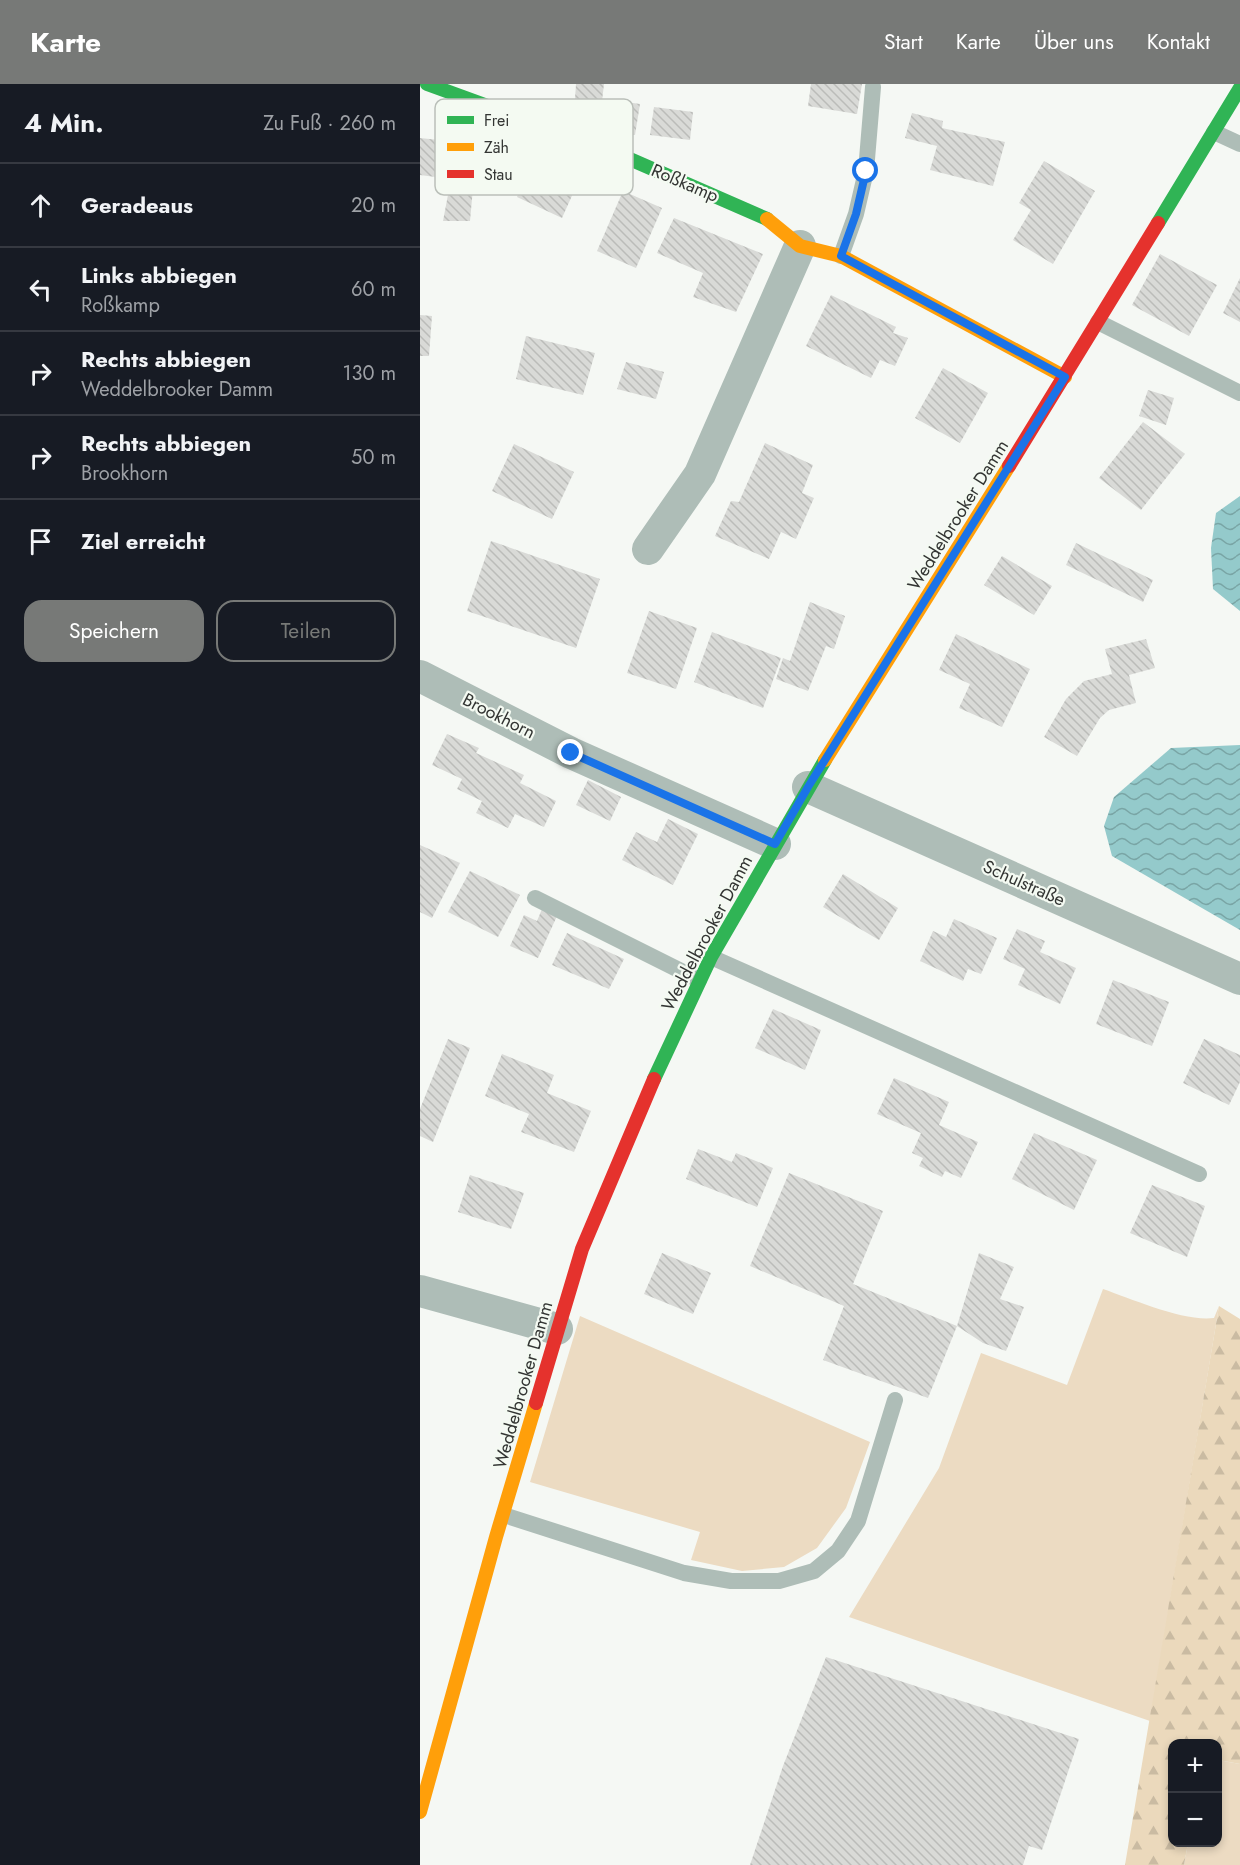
<!DOCTYPE html>
<html lang="de">
<head>
<meta charset="utf-8">
<style>
	body { margin:0; font-family:Jost,sans-serif; background:#242831; color:#f1f3f6 }
	.controls { position:absolute; right:18px; bottom:18px; display:grid; overflow:hidden; border-radius:12px; box-shadow:0 3px 9px #0003 }
	.controls button { width:54px; height:54px; display:grid; place-items:center; padding:0; border:0; border-bottom:2px solid #363941; background:#171b24; color:#f1f3f6; font:30px sans-serif }
	.stop { position:absolute; width:18px; height:18px; margin:-14px; border:4px solid #1a73e8; border-radius:50%; background:#fff }
	.stop.end { background:#1a73e8; border-color:#fff; box-shadow:0 2px 6px #0008 }
	.list { margin:0; padding:0; list-style:none }
	h2 { display:flex; justify-content:space-between; align-items:center; height:78px; margin:0; padding:0 24px; font-size:26px }
	h2 small { font-size:20px; font-weight:400; color:#9ea1a6 }
	.list li { display:grid; grid-template-columns:39px 1fr auto; gap:18px; align-items:center; box-sizing:border-box; height:84px; padding:0 24px; border-top:2px solid #363941 }
	.list b { display:block; font-size:22px; white-space:nowrap }
	.list p { margin:0; font-size:20px; white-space:nowrap; color:#9ea1a6 }
	.list em { font-size:20px; font-style:normal; color:#9ea1a6 }
	.actions { display:flex; gap:12px; padding:18px 24px }
	.actions a { flex:1; padding:14px 0; border:2px solid #777977; border-radius:18px; text-align:center; font-size:21px; color:#777977 }
	.actions .main { background:#777977; color:#fff }
	.icon { flex:none; width:33px; height:33px; fill:none; stroke:currentColor; stroke-width:2; stroke-linecap:round; stroke-linejoin:round }
	.map { position:relative; flex:none; width:820px; height:1781px; overflow:hidden }
	header { display:flex; align-items:center; gap:36px; box-sizing:border-box; height:84px; padding:0 30px; background:#777977; color:#fff }
	header strong { font-size:28px }
	nav { display:flex; gap:33px; margin-inline-start:auto; font-size:21px }
	main { display:flex }
	aside { flex:1; background:#171b24 }
	.map>svg:first-child { display:block }
	.green { fill:#ecdbc2 }
	.forest { fill:url(#forest-firs) }
	.water { fill:url(#water-waves) }
	.building { fill:url(#building-back-hatch) }
	.lines { fill:none; stroke-linecap:round; stroke-linejoin:round }
	.lane { stroke:#aebdb7; stroke-width:16 }
	.street { stroke:#aebdb7; stroke-width:32 }
	.fast { stroke:#30b455; stroke-width:14 }
	.slow { stroke:#ff9f0a; stroke-width:14 }
	.jam { stroke:#e5322d; stroke-width:14 }
	.route { stroke:#1a73e8; stroke-width:8 }
	.labels { text-anchor:middle; dominant-baseline:central; stroke-width:4.5; stroke-linejoin:round; paint-order:stroke }
	.street-label { font-size:18px; fill:#333533; stroke:#f4faf2 }
	.key { fill:#f4faf2; stroke:#babfb9; stroke-width:1.5 }
	.key-label { font-size:16px; fill:#333533 }
</style>
</head>
<body>
<header>
<strong>Karte</strong>
<nav><a>Start</a><a>Karte</a><a>Über uns</a><a>Kontakt</a></nav>
</header>
<main>
<aside>
<h2>4 Min.<small>Zu Fuß · 260 m</small></h2>
<ul class="list">
<li><svg class="icon" aria-label="ahead" viewBox="0 0 24 24"><path d="M12 20V5M6 11l6-6 6 6"/></svg><div><b>Geradeaus</b></div><em>20 m</em></li>
<li><svg class="icon" aria-label="left" viewBox="0 0 24 24"><path d="M17 20v-9H6M10 6l-5 5 5 5"/></svg><div><b>Links abbiegen</b><p>Roßkamp</p></div><em>60 m</em></li>
<li><svg class="icon" aria-label="right" viewBox="0 0 24 24"><path d="M7 20v-9h11M14 6l5 5-5 5"/></svg><div><b>Rechts abbiegen</b><p>Weddelbrooker Damm</p></div><em>130 m</em></li>
<li><svg class="icon" aria-label="right" viewBox="0 0 24 24"><path d="M7 20v-9h11M14 6l5 5-5 5"/></svg><div><b>Rechts abbiegen</b><p>Brookhorn</p></div><em>50 m</em></li>
<li><svg class="icon" aria-label="arrive" viewBox="0 0 24 24"><path d="M6 21V4h12l-3 4 3 4H6"/></svg><div><b>Ziel erreicht</b></div></li>
</ul>
<div class="actions"><a class="main">Speichern</a><a>Teilen</a></div>
</aside>
<div class="map">
<svg width="820" height="1781" viewBox="0 0 820 1781">
	<defs>
		<pattern id="forest-firs" width="22" height="20" patternUnits="userSpaceOnUse" patternTransform="scale(1.5)"><rect width="22" height="20" fill="#ebd9bc"/><path d="M5 1l3.5 6h-7zM16 11l3.5 6h-7z" fill="#cabba2"/></pattern>
		<pattern id="water-waves" width="16" height="10" patternUnits="userSpaceOnUse" patternTransform="scale(1.5)"><rect width="16" height="10" fill="#94cacb"/><path d="M0 5q4-4 8 0t8 0" fill="none" stroke="#79a5a5"/></pattern>
		<pattern id="building-back-hatch" width="6" height="6" patternUnits="userSpaceOnUse" patternTransform="scale(1.5)"><rect width="6" height="6" fill="#d9dad7"/><path d="M-1 5l2 2M0 0l6 6M5-1l2 2" fill="none" stroke="#bbbcb9"/></pattern>
	</defs>
	<rect width="100%" height="100%" fill="#f5f8f4"/>
	<g class="green">
		<path d="M 683,1205 C 712,1215 764,1238 794,1234 L 799,1222 L 730,1637 L 429,1533 L 519,1384 L 561,1269 L 647,1301 Z"/>
		<polygon points="160,1232 450,1358 426,1424 397,1464 364,1483 322,1487 271,1476 280,1448 110,1398"/>
		<polygon points="798,1676 820,1680 820,1781 764,1781 768,1759 798,1758"/>
	</g>
	<polygon class="forest" points="799,1222 820,1235 820,1680 798,1676 798,1660 752,1660 752,1758 768,1759 764,1781 705,1781"/>
	<g class="water">
		<polygon points="820,412 820,527 793,505 791,464 796,429"/>
		<polygon points="820,661 820,846 692,772 684,742 694,713 751,664"/>
	</g>
	<g class="building">
		<polygon points="156,0 184,0 182,17 155,15"/>
		<polygon points="391,0 442,0 437,30 388,22"/>
		<polygon points="192,16 220,20 215,51 188,47"/>
		<polygon points="234,23 273,28 270,56 230,51"/>
		<polygon points="492,29 523,37 522,44 585,58 573,102 510,86 517,62 485,54"/>
		<polygon points="0,54 57,60 50,137 23,137 31,95 0,91"/>
		<polygon points="114,75 159,96 142,134 97,113"/>
		<polygon points="624,77 675,107 633,180 593,156 611,126 599,119"/>
		<polygon points="203,107 242,124 216,184 177,167"/>
		<polygon points="254,134 343,170 316,228 273,213 283,189 237,169"/>
		<polygon points="740,170 797,201 769,252 712,221"/>
		<polygon points="820,194 820,238 803,229"/>
		<polygon points="411,211 476,243 473,249 488,254 475,282 460,276 451,294 386,262"/>
		<polygon points="0,231 12,232 9,272 0,272"/>
		<polygon points="106,252 175,269 163,311 96,295"/>
		<polygon points="206,278 244,288 236,315 197,305"/>
		<polygon points="523,284 568,309 540,359 495,334"/>
		<polygon points="728,306 754,314 746,341 719,332"/>
		<polygon points="723,338 765,370 721,426 679,394"/>
		<polygon points="345,359 393,381 382,409 394,414 376,455 361,448 349,475 295,452 311,417 319,418"/>
		<polygon points="94,360 154,388 132,435 72,407"/>
		<polygon points="71,457 180,495 156,564 47,527"/>
		<polygon points="656,459 733,496 723,518 646,481"/>
		<polygon points="582,472 632,502 614,531 564,501"/>
		<polygon points="390,518 425,532 414,565 406,562 388,607 356,595 363,574 370,577"/>
		<polygon points="229,527 277,544 256,605 207,589"/>
		<polygon points="292,548 361,574 343,624 274,598"/>
		<polygon points="536,550 610,585 582,643 539,624 550,600 519,586"/>
		<polygon points="726,555 735,584 709,591 716,619 689,626 680,634 657,672 624,653 646,615 664,597 692,590 685,565"/>
		<polygon points="27,650 59,664 56,669 104,691 100,699 136,717 124,743 95,730 88,744 56,729 62,717 37,705 42,695 12,681"/>
		<polygon points="168,696 201,713 190,737 156,721"/>
		<polygon points="248,735 278,750 253,801 202,776 216,748 237,758"/>
		<polygon points="0,761 40,779 12,834 0,828"/>
		<polygon points="50,787 100,811 78,853 28,828"/>
		<polygon points="423,790 478,824 459,856 403,823"/>
		<polygon points="122,825 137,832 118,874 90,862 104,831 117,837"/>
		<polygon points="534,835 577,854 561,890 548,885 543,897 500,877 513,847 526,853"/>
		<polygon points="597,845 625,857 620,868 656,884 640,920 598,901 605,885 583,875"/>
		<polygon points="147,849 204,875 189,905 132,881"/>
		<polygon points="693,896 749,918 732,962 676,940"/>
		<polygon points="353,925 401,946 385,986 335,964"/>
		<polygon points="28,955 50,964 13,1058 0,1052 0,1025"/>
		<polygon points="784,955 820,971 820,998 809,1021 763,999"/>
		<polygon points="82,970 134,991 127,1009 171,1027 154,1068 101,1048 109,1030 65,1012"/>
		<polygon points="474,994 529,1018 519,1041 558,1058 541,1094 525,1087 522,1093 499,1082 503,1074 492,1069 501,1049 457,1030"/>
		<polygon points="614,1049 677,1076 654,1126 592,1095"/>
		<polygon points="278,1065 312,1078 316,1069 353,1084 337,1123 266,1095"/>
		<polygon points="369,1089 463,1127 433,1200 537,1242 508,1314 403,1276 424,1222 330,1182"/>
		<polygon points="50,1091 104,1109 91,1145 38,1128"/>
		<polygon points="732,1101 785,1122 767,1173 710,1149"/>
		<polygon points="242,1169 291,1189 273,1230 224,1210"/>
		<polygon points="559,1169 594,1183 580,1215 604,1223 586,1267 563,1259 537,1242"/>
		<polygon points="406,1573 659,1655 622,1766 609,1762 603,1781 330,1781 363,1682"/>
	</g>
	<g class="lines">
		<g class="lane">
			<polyline points="794,48 820,60"/>
			<polyline points="421,172 436,130 446,87 453,3"/>
			<polyline points="678,238 820,309"/>
			<polyline points="115,814 279,896"/>
			<polyline points="291,873 779,1090"/>
			<polyline points="84,1431 264,1489 311,1497 359,1497 394,1487 418,1467 438,1437 475,1316"/>
		</g>
		<g class="street">
			<polyline points="228,465 280,390 380,162"/>
			<polyline points="0,592 151,669 355,760"/>
			<polyline points="388,703 820,895"/>
			<polyline points="0,1207 137,1245"/>
		</g>
		<g class="fast">
			<polyline points="7,0 189,66 347,135"/>
			<polyline points="738,139 820,4"/>
			<polyline points="234,995 291,873 405,676"/>
		</g>
		<g class="slow">
			<polyline points="347,135 380,162 421,172 645,293"/>
			<polyline points="405,676 589,382"/>
			<polyline points="0,1728 76,1453 116,1319"/>
		</g>
		<g class="jam">
			<polyline points="589,382 738,139"/>
			<polyline points="116,1319 162,1165 234,995"/>
		</g>
	</g>
	<g class="lines">
		<polyline class="route" points="151,669 355,760 388,703 645,293 421,172 436,130 446,87"/>
	</g>
	<g class="labels">
		<g class="street-label">
			<text transform="translate(265 99) rotate(23)">Roßkamp</text>
			<text transform="translate(538 431) rotate(-58)">Weddelbrooker Damm</text>
			<text transform="translate(79 632) rotate(27)">Brookhorn</text>
			<text transform="translate(604 799) rotate(24)">Schulstraße</text>
			<text transform="translate(287 849) rotate(-62)">Weddelbrooker Damm</text>
			<text transform="translate(103 1301) rotate(-74)">Weddelbrooker Damm</text>
		</g>
	</g>
	<rect x="15" y="15" width="198" height="96" rx="9" class="key"/>
	<rect x="27" y="32" width="27" height="8" fill="#30b455"/>
	<rect x="27" y="59" width="27" height="8" fill="#ff9f0a"/>
	<rect x="27" y="86" width="27" height="8" fill="#e5322d"/>
	<g class="key-label">
		<text x="64" y="42">Frei</text>
		<text x="64" y="69">Zäh</text>
		<text x="64" y="96">Stau</text>
	</g>
</svg>
<div class="controls">
<button>+</button>
<button>−</button>
</div>
<div class="stop" style="left:446px;top:87px"></div>
<div class="stop end" style="left:151px;top:669px"></div>
</div>
</main>
</body>
</html>
